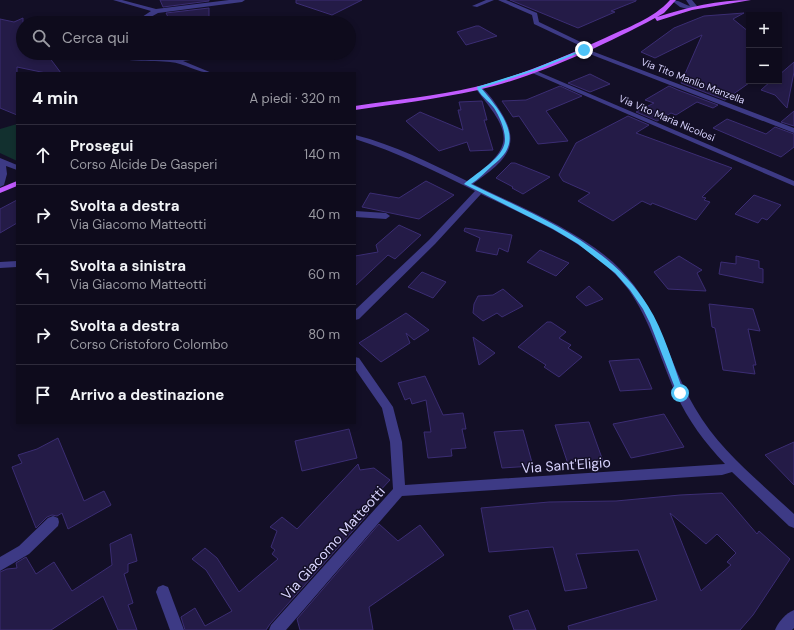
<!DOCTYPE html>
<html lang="it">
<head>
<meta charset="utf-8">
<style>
	body { margin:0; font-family:"DM Sans",sans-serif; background:#1c1929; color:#f1f3f6 }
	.controls { position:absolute; right:12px; top:12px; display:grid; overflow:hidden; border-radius:0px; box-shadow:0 2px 6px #0003 }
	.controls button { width:36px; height:36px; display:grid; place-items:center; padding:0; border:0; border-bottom:1px solid #2e2b3b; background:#0e0b1c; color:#f1f3f6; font:20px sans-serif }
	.stop { position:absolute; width:12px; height:12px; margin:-9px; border:3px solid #4fc3f7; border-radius:50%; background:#fff }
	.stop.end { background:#4fc3f7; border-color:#fff; box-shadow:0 1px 4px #0008 }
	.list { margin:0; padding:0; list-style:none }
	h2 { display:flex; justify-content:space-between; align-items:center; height:52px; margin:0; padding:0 16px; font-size:17px }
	h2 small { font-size:13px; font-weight:400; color:#9b9ba3 }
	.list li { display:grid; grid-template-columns:26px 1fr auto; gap:12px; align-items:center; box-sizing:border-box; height:60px; padding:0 16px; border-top:1px solid #2e2b3b }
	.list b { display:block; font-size:15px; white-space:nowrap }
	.list p { margin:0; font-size:13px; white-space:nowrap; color:#9b9ba3 }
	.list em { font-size:13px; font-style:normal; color:#9b9ba3 }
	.icon { flex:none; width:22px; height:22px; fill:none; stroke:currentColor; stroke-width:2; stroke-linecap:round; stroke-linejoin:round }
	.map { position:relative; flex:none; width:794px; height:630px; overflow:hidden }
	.search { position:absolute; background:#0e0b1c; box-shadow:0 2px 6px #0003; left:16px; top:16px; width:340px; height:44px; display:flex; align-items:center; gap:10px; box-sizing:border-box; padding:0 14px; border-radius:22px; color:#9b9ba3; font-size:15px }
	.panel { position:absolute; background:#0e0b1c; box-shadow:0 2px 6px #0003; left:16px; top:72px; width:340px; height:352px; border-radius:0px }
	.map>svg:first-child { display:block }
	.green { fill:#12302f }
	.building { fill:#241b47; stroke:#3b2d73; fill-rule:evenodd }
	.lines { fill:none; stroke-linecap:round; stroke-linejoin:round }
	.minor { fill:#3d3a85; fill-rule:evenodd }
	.major { fill:#c25bff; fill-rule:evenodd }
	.route { fill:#4fc3f7 }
	.labels { text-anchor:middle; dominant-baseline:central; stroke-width:3; stroke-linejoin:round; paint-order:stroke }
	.far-street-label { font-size:10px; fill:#d9d4ff; stroke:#130f26 }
	.near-street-label { font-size:14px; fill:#d9d4ff; stroke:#130f26 }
</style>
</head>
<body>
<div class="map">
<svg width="794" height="630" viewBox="0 0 794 630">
	<rect width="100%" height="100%" fill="#130f26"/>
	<polygon class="green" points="17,124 17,161 0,153 0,129"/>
	<g class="building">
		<polygon points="160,0 209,0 209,1 163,7"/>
		<polygon points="296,0 362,0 332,15 296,3"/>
		<polygon points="510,0 636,0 636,1 611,11 615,12 578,28"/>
		<polygon points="209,8 209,17 175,23 171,23 166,13"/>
		<polygon points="744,13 733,19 749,32 749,83 725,100 681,83 702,35 655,58 641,52 674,28 704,16"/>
		<polygon points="23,18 23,53 46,53 61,73 46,73 17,67 17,115 0,108 0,19 14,22"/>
		<polygon points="476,26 479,26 497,36 466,45 457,32"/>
		<polygon points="794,62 794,72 787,108 775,95 761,90 771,81 779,81 779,75"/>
		<polygon points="590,74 610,84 590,92 568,83"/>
		<polygon points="560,86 582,96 546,111 568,141 538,144 519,116 513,117 502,101 526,100"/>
		<polygon points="669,86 678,90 718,105 713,108 697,102 676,115 671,113 657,121 636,112 654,103 645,100"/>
		<polygon points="482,101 487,120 484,120 493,150 470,151 467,142 439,151 406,121 420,112 463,130 458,110 461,110 459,102"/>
		<polygon points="794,111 794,126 781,122"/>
		<polygon points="628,116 649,125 636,133 732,168 702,197 706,198 704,200 710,202 696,220 652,203 651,205 642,201 613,221 578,201 590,193 563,181 559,175 576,143"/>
		<polygon points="727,119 766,134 775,127 794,134 794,147 781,157 713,128"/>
		<polygon points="511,163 515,163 550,177 523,194 512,188 513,187 496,178"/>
		<polygon points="426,181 454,195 419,219 362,207 370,193 399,198"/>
		<polygon points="754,195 781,205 767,220 762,218 758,223 735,214"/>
		<polygon points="17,200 17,223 0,233 0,209"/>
		<polygon points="399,225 421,235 395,259 388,255 355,286 355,256 378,252 376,245"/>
		<polygon points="465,228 512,235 508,252 499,248 497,255 476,251 480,238 464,231"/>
		<polygon points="540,250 569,263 556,276 527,262"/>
		<polygon points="679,256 702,270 697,273 706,291 668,289 654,272"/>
		<polygon points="736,256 759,261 759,268 763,269 763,283 719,274 721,262 736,264"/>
		<polygon points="422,272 446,282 433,298 408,287"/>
		<polygon points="589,286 603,299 586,306 576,297"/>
		<polygon points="503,289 523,306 502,317 497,313 483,321 473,313 474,304 478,296 493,295"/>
		<polygon points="709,304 753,309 760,331 748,329 756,365 753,365 755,374 723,370 715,328 712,327"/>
		<polygon points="406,313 429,330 414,340 406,333 410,343 381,362 359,343"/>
		<polygon points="547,322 551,322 566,332 559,338 571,345 568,348 582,357 559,377 544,367 546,365 518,347"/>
		<polygon points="473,337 495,353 479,365"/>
		<polygon points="639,359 652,389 620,391 609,361"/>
		<polygon points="425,376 443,415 463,413 466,429 462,429 466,448 451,449 452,456 428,458 424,432 431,432 426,400 412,404 410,398 405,400 398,383"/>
		<polygon points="664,414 684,447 631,458 613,424"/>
		<polygon points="589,422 603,461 568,464 555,425"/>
		<polygon points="349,429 357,458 302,471 295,441"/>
		<polygon points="523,430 533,466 502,468 494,432"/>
		<polygon points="58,438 84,501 104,491 111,505 68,529 62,513 57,516 52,515 47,517 36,528 12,467 22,463 18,455 37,449"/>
		<polygon points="794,442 794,485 765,455"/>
		<polygon points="358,464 360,470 374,468 390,480 363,509 368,514 270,624 266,630 185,630 181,617 195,608 205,626 232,611 206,570 192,559 205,548 217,558 239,592 278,559 272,554 275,550 271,547 277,531 270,527 282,517 297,529"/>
		<path d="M 722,493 L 757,534 L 759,531 L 790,559 L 753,615 L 740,630 L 569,630 L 568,626 L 657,600 L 638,550 L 576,554 L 587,588 L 565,591 L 553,547 L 489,552 L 481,508 L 549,502 L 616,501 L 680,495 ZM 670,513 L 706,544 L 717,534 L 736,553 L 727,562 L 731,565 L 701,591 Z"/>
		<polygon points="379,524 398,541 420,525 444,555 369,607 373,630 300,630 297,619"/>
		<polygon points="131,534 137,561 128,564 128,572 124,574 133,603 128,605 137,630 118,630 103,596 51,630 0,630 0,572 7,569 17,568 16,563 26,557 36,574 54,562 72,591 112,565 110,544"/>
		<polygon points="528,610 536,630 514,630 509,616"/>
	</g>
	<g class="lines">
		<g class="minor">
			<polygon points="113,0 122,0 156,9 229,0 245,0 242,2 158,13 140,23 133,23 151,11"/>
			<polygon points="486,0 494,0 477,7 472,6"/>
			<polygon points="498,0 506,0 537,13 539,22 591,47 592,48 589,50 794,128 794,133 582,51 582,49 585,48 534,24 532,15"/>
			<path d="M 671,0 C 679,0 683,4 690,6 L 686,0 L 692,0 L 697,6 L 691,10 L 680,7 Z"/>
			<path d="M 106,53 L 175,58 L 213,53 L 230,53 L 227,55 L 183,61 L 212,73 C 197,73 185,63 170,62 C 155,60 117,63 106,53 Z"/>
			<polygon points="530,70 534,70 794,181 794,186 530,72"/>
			<path d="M 478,86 C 486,89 494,101 499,109 C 524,146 505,161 473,184 C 518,206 587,234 621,270 C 660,310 668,362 695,408 C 719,450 759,481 794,514 L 794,528 L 789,526 L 732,472 L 722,475 L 402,496 L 286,630 L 269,630 L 271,625 L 393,489 L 390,442 L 382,408 L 355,369 L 355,357 L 359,358 L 393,407 L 402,442 L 405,485 L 725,464 C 705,443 688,420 676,394 C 660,359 651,321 628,289 C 594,244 530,218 481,194 L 435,244 L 359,319 L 355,320 L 355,310 L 429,240 L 475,191 C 435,171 397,152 355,139 L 355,135 C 395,145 430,163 467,181 C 519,145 510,132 475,88 Z"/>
			<polygon points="0,158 17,165 17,170 6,166 7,174 4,185 0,187"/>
			<polygon points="355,211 386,213 390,216 386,219 355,217"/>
			<polygon points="17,261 17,267 0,268 0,262"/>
			<polygon points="53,516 58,518 59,522 58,526 29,554 0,571 0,557 19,546 48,518"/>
			<polygon points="163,585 168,587 184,630 170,630 156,592 158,587"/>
			<path d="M 794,610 L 794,628 L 792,630 L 775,630 C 778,622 786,613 794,610 Z"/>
		</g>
		<g class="major">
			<path d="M 670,0 L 676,0 L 664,13 L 657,17 C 688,7 718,0 751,0 L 692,10 L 657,21 L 655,18 C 603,46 535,77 478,90 C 437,99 396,104 355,110 L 355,106 C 395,100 435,96 475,87 C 520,76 564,57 605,38 C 628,27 653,19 670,0 Z"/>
			<polygon points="17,181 17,186 0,193 0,188"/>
		</g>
	</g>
	<path class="route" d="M 583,49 L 586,50 L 534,71 L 481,88 C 493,102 516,127 508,147 C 506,154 498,161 492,166 C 485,172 479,179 471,184 C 535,215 609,243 648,306 C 664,331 673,365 684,393 L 680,396 L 677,393 L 650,323 L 643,309 L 630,290 L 615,273 L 578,244 L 553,229 L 464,184 C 475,174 496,162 503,148 C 509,137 500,117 494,108 C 489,101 478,94 477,87 L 531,70 Z"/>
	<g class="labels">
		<g class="far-street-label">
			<text transform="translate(693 81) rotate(21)">Via Tito Manlio Manzella</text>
			<text transform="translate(667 118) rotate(23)">Via Vito Maria Nicolosi</text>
		</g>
		<g class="near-street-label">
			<text transform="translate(566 465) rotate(-4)">Via Sant'Eligio</text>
			<text transform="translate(333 543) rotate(-48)">Via Giacomo Matteotti</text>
		</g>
	</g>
</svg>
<div class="controls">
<button>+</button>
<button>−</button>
</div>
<div class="stop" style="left:680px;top:393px"></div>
<div class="stop end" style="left:584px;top:50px"></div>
<div class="search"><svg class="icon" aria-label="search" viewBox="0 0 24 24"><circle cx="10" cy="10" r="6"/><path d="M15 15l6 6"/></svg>Cerca qui</div>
<section class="panel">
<h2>4 min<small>A piedi · 320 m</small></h2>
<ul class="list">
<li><svg class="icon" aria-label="ahead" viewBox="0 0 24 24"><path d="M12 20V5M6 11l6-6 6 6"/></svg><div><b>Prosegui</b><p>Corso Alcide De Gasperi</p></div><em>140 m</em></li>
<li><svg class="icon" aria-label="right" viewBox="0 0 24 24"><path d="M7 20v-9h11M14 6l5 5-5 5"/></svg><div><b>Svolta a destra</b><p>Via Giacomo Matteotti</p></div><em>40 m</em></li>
<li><svg class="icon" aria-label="left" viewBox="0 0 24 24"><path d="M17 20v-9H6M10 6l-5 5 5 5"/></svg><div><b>Svolta a sinistra</b><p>Via Giacomo Matteotti</p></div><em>60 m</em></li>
<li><svg class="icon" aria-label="right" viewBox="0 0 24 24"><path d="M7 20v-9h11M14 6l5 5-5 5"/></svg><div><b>Svolta a destra</b><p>Corso Cristoforo Colombo</p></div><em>80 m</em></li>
<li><svg class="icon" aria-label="arrive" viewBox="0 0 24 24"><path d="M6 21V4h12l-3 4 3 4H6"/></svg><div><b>Arrivo a destinazione</b></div></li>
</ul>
</section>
</div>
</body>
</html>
